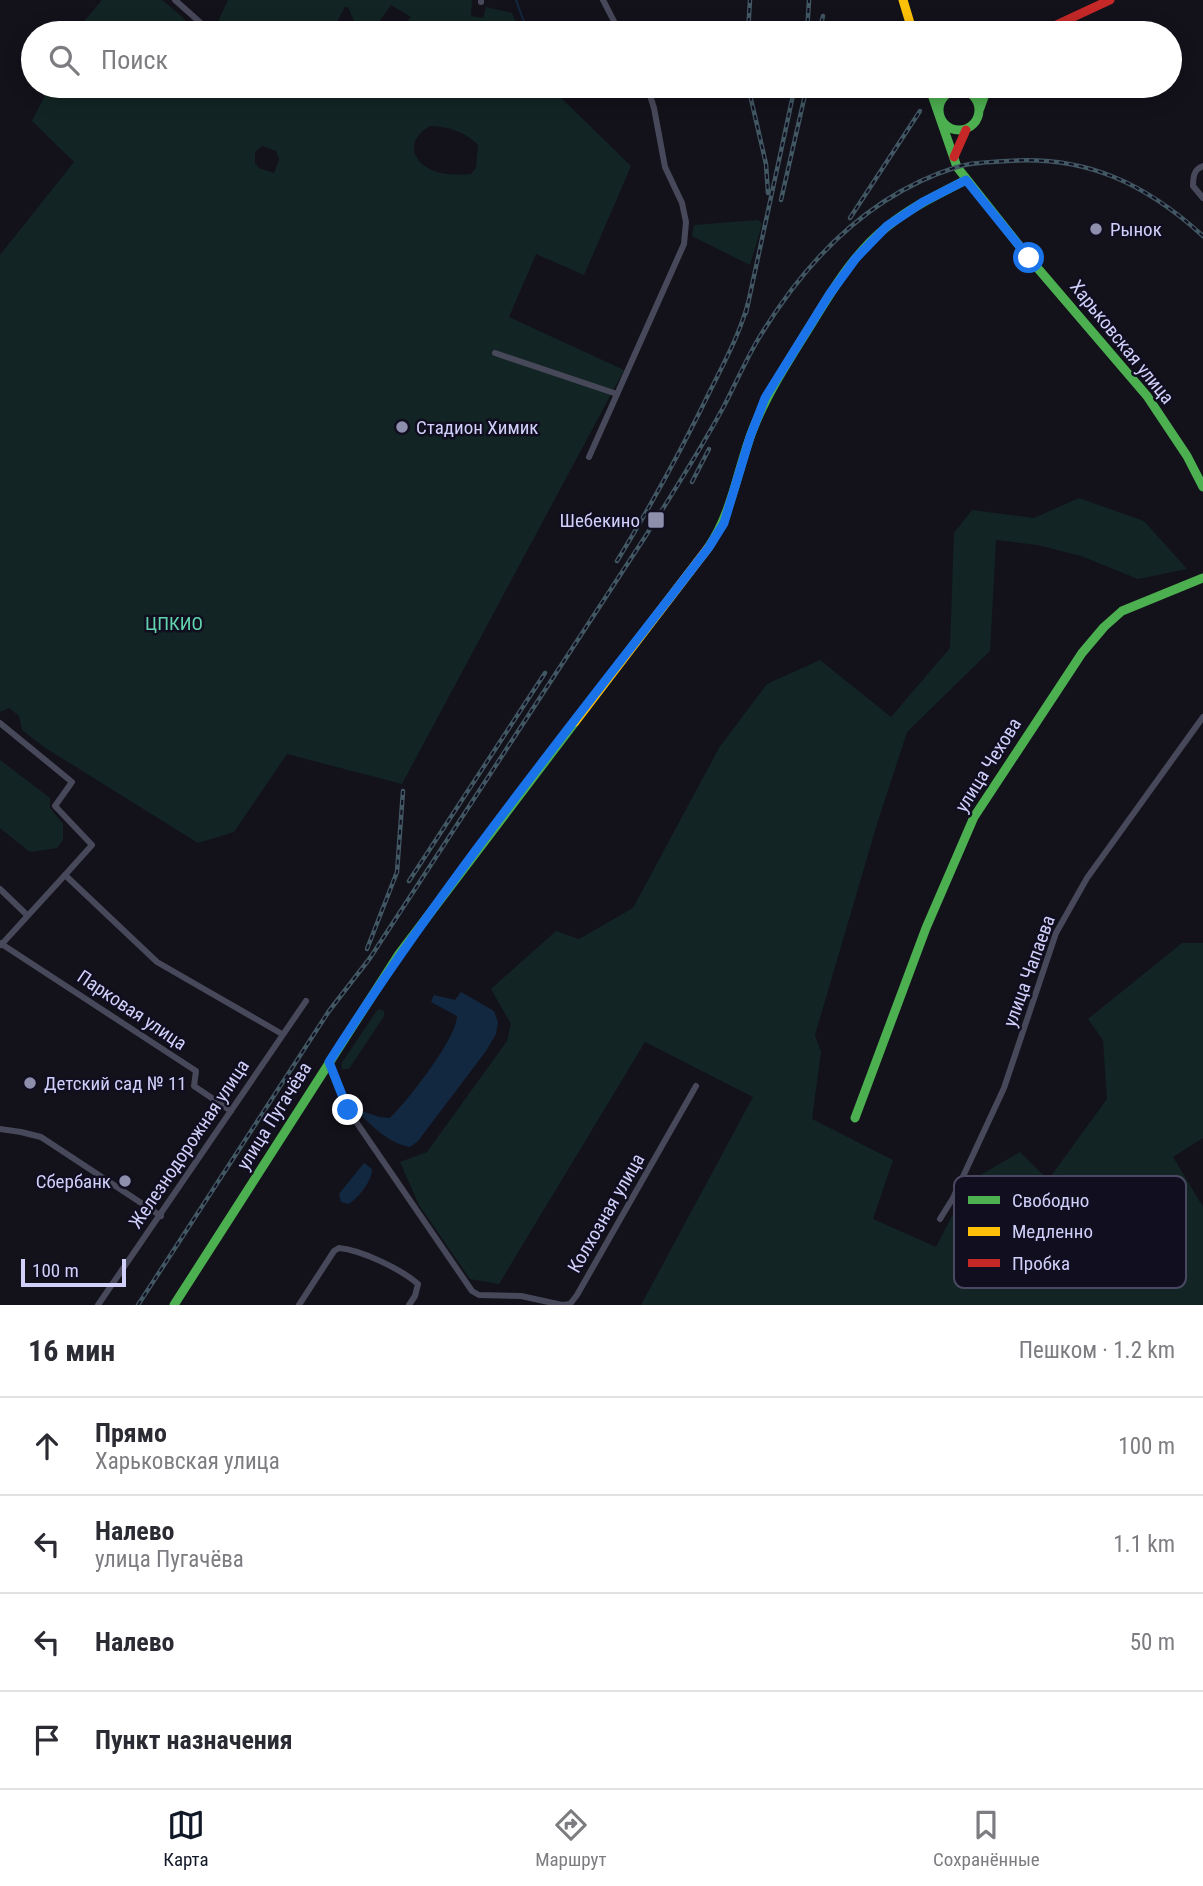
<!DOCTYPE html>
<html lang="ru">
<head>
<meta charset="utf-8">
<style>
	body { margin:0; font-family:"Roboto Condensed",sans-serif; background:#f2f2f3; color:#2b2b33 }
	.scale { position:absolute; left:21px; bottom:18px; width:105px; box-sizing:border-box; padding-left:7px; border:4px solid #d1d0fb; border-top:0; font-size:19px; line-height:24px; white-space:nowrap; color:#d1d0fb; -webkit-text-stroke:5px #100e1f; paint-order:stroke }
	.stop { position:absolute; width:21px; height:21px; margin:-16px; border:5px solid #1a73e8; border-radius:50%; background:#fff }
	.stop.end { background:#1a73e8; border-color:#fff; box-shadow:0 2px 7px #0008 }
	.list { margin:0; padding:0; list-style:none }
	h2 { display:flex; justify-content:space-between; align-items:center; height:91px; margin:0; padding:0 28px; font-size:30px }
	h2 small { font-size:23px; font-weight:400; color:#7c7c81 }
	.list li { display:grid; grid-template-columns:46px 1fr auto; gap:21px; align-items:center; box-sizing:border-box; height:98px; padding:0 28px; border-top:2px solid #e1e1e2 }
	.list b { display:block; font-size:26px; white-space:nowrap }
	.list p { margin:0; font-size:23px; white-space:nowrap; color:#7c7c81 }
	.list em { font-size:23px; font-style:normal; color:#7c7c81 }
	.icon { flex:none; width:38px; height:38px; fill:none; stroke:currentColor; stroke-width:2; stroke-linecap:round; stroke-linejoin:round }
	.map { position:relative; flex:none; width:1203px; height:1305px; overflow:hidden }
	.search { position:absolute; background:#fff; box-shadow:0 4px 18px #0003; left:21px; right:21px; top:21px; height:77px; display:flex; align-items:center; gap:18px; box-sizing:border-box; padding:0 24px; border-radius:38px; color:#7c7c81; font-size:26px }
	.sheet { height:483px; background:#fff }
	nav { display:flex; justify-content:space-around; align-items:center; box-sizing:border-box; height:98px; border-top:2px solid #e1e1e2; background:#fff; font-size:19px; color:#7c7c81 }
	nav a { display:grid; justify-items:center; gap:4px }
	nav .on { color:#111827 }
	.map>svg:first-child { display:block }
	.green { fill:#122524; fill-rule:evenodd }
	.water { fill:#122840 }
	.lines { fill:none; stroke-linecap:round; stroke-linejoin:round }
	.stream { stroke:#122840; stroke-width:2 }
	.street { stroke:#48485b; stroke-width:6 }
	.fast { stroke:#4caf50; stroke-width:9 }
	.slow { stroke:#ffc107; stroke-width:9 }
	.jam { stroke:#c62828; stroke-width:9 }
	.rail-casing { stroke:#415762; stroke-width:4.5 }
	.rail { stroke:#100e1f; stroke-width:2; stroke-dasharray:5; stroke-linecap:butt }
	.route { stroke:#1a73e8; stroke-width:9 }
	.poi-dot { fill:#8e8ead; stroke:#100e1f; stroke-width:2.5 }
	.labels { text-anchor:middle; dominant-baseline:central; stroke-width:5; stroke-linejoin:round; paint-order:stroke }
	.poi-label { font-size:19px; fill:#d1d0fb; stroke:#100e1f; text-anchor:start }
	.street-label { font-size:19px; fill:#d1d0fb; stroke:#100e1f }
	.park-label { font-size:19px; fill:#62d5ae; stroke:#100e1f }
	.key { fill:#100e1f; stroke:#4a4861; stroke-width:2 }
	.key-label { font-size:19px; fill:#d1d0fb }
</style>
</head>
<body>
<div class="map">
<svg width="1203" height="1305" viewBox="0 0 1203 1305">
	<rect width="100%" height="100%" fill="#13121b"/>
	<g class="green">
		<polygon points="102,0 162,0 181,16 197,33 80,33 81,25"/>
		<polygon points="228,0 472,0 471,16 483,18 486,7 512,13 520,33 397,33 411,17 391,5 371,33 359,33 348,7 345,7 337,22 346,33 221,33 219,19"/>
		<path d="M 50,86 L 549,86 L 631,166 L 584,275 L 536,254 L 509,317 L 624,370 L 402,784 L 287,754 L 234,832 L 198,843 L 44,747 L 22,730 L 19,716 L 9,708 L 0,712 L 0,255 L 74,162 L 32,121 ZM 430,126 C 447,126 466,132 478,145 L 476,168 L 471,174 C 461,175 451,175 441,173 C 414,167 402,142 430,126 ZM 262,146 L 276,151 L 279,160 L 274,173 L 259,168 L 255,163 L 255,152 Z"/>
		<polygon points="758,220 762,224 750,265 692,236 694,225"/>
		<polygon points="1079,498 1144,521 1187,569 1138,579 1081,556 1038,545 996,540 990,651 907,732 877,824 815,1035 821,1052 812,1119 893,1160 873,1219 936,1247 970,1181 1020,1152 1048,1180 1107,1099 1103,1040 1088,1019 1182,943 1203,943 1203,1138 1173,1157 1203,1207 1203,1305 641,1305 753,1097 645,1042 499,1284 470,1279 419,1205 400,1162 427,1152 507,1041 511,1024 491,989 556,931 579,939 633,908 719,748 767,684 820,660 891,717 950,648 954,533 972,510 1034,518"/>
		<polygon points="0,760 50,798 50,808 63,824 63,840 57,848 30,852 0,828"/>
		<polygon points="378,1009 384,1011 384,1016 349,1069 342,1069 341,1064"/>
	</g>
	<g class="water">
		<path d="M 461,992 L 494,1011 L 498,1022 L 496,1034 L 486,1051 L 418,1141 L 410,1147 C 387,1143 370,1124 354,1108 L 379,1117 L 390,1118 C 407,1102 457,1038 457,1016 L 431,1002 L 434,995 L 455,1000 Z"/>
		<path d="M 364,1163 L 372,1169 C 372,1181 359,1197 349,1204 L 341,1202 L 339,1194 Z"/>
	</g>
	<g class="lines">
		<polyline class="stream" points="516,0 528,33"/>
		<g class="street">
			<polyline points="175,0 212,33"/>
			<polyline points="603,0 620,33"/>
			<polyline points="481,2 481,0"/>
			<path d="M 1203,166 C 1194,169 1193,177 1193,186 L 1203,198"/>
			<polyline points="495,353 617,394"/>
			<polyline points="589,457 684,244 686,222 682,203 665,167 654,108 647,86"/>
			<polyline points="0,723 72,782 55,806 92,845 65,875 157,962 282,1034"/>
			<polyline points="0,889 27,915"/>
			<polyline points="0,943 196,1071 194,1086 231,1111"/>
			<polyline points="1,945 65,875"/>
			<polyline points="329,1062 348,1110 472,1291 479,1295 521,1296 562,1305 570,1304 577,1295 696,1086"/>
			<polyline points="0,1129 21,1132 41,1137 161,1216"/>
			<polyline points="940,1219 953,1198 1004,1088 1056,933 1087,878 1203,717"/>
			<polyline points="98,1305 306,1001"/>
			<path d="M 299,1305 L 334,1251 L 339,1248 C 361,1250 401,1269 418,1284 L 415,1296 L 409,1305"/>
		</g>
		<g class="fast">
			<polyline points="929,86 957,167 1029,258 1147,396 1187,456 1203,487"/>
			<circle cx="959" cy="110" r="20"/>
			<polyline points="980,108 988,86"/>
			<path d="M 708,548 C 733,511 737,470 753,429 C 767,394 787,363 807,331 C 830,294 853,253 888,226 C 911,207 939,194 966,180"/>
			<polyline points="855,1118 926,928 974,817 1082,653 1104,627 1122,611 1203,578"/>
			<polyline points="174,1305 399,954 575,722"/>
		</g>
		<g class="slow">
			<polyline points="903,0 913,33"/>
			<polyline points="575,722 708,548"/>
		</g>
		<g class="jam">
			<polyline points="1039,33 1110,0"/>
			<polyline points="954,157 966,130"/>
		</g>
		<g class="rail-casing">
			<g id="rail">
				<polyline points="748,33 750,0"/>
				<polyline points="807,33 809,0"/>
				<polyline points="819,33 823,16"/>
				<polyline points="748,86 766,164 768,193"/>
				<polyline points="781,200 807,86"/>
				<polyline points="850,218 920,111"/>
				<polyline points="746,313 795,86"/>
				<polyline points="692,482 709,449"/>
				<path d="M 617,561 C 652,504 683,447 712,387 C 726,359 740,333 748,303"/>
				<polyline points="409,881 545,673"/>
				<polyline points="367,949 397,872 403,791"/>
				<path d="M 138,1305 L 329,1011 L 370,958 C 462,818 553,677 645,537 C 672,494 700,451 724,406 C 735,385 744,364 756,343 C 802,265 867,195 957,167 C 973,162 990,162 1007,161 C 1086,155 1146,184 1203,236"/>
			</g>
		</g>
		<use href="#rail" class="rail"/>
	</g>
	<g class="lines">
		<path class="route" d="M 348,1110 L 329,1062 C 444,881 579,716 709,547 L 724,523 L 750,437 L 765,398 L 829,295 L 856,258 L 887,226 L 923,202 L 966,180 L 1029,258"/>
	</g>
	<g class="poi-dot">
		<circle cx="1096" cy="229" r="7"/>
		<circle cx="402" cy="427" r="7"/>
		<rect x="647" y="511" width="18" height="18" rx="3.5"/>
		<circle cx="30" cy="1083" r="7"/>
		<circle cx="125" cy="1181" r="7"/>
	</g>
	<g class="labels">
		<g class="poi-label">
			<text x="1110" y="229">Рынок</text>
			<text x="416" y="427">Стадион Химик</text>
			<text x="640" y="520" text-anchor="end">Шебекино</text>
			<text x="44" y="1083">Детский сад № 11</text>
			<text x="111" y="1181" text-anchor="end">Сбербанк</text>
		</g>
		<g class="street-label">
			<text transform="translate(1122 342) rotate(51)">Харьковская улица</text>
			<text transform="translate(988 765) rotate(-58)">улица Чехова</text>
			<text transform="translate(1029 971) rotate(-70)">улица Чапаева</text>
			<text transform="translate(132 1010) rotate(34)">Парковая улица</text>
			<text transform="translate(274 1116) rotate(-58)">улица Пугачёва</text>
			<text transform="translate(189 1144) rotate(-56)">Железнодорожная улица</text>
			<text transform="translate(606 1213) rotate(-60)">Колхозная улица</text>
		</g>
		<g class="park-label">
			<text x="174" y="623">ЦПКИО</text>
		</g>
	</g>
	<rect x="954" y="1176" width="232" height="112" rx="10" class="key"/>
	<rect x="968" y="1196" width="32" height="8" fill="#4caf50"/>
	<rect x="968" y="1227" width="32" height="9" fill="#ffc107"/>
	<rect x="968" y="1259" width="32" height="8" fill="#c62828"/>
	<g class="key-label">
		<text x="1012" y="1207">Свободно</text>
		<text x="1012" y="1238">Медленно</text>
		<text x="1012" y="1270">Пробка</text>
	</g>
</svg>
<div class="scale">100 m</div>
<div class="stop" style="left:1029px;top:258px"></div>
<div class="stop end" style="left:348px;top:1110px"></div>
<div class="search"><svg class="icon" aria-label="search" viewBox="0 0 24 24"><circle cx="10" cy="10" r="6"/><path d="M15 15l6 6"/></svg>Поиск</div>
</div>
<section class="sheet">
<h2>16 мин<small>Пешком · 1.2 km</small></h2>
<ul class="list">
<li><svg class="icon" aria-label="ahead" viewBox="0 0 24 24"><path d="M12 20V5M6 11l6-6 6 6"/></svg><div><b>Прямо</b><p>Харьковская улица</p></div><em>100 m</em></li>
<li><svg class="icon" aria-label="left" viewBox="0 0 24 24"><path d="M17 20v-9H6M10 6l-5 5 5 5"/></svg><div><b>Налево</b><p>улица Пугачёва</p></div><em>1.1 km</em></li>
<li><svg class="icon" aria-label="left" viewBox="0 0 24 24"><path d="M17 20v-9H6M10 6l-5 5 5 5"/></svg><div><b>Налево</b></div><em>50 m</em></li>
<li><svg class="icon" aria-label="arrive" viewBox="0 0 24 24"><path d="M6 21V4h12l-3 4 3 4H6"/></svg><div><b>Пункт назначения</b></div></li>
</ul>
</section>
<nav>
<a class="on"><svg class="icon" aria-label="map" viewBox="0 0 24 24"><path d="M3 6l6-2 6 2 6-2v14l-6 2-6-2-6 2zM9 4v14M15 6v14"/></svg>Карта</a>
<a><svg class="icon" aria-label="directions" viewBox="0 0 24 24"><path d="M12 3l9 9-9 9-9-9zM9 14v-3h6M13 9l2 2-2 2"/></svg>Маршрут</a>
<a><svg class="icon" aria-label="saved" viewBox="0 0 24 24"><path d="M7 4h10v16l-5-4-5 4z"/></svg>Сохранённые</a>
</nav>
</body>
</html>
